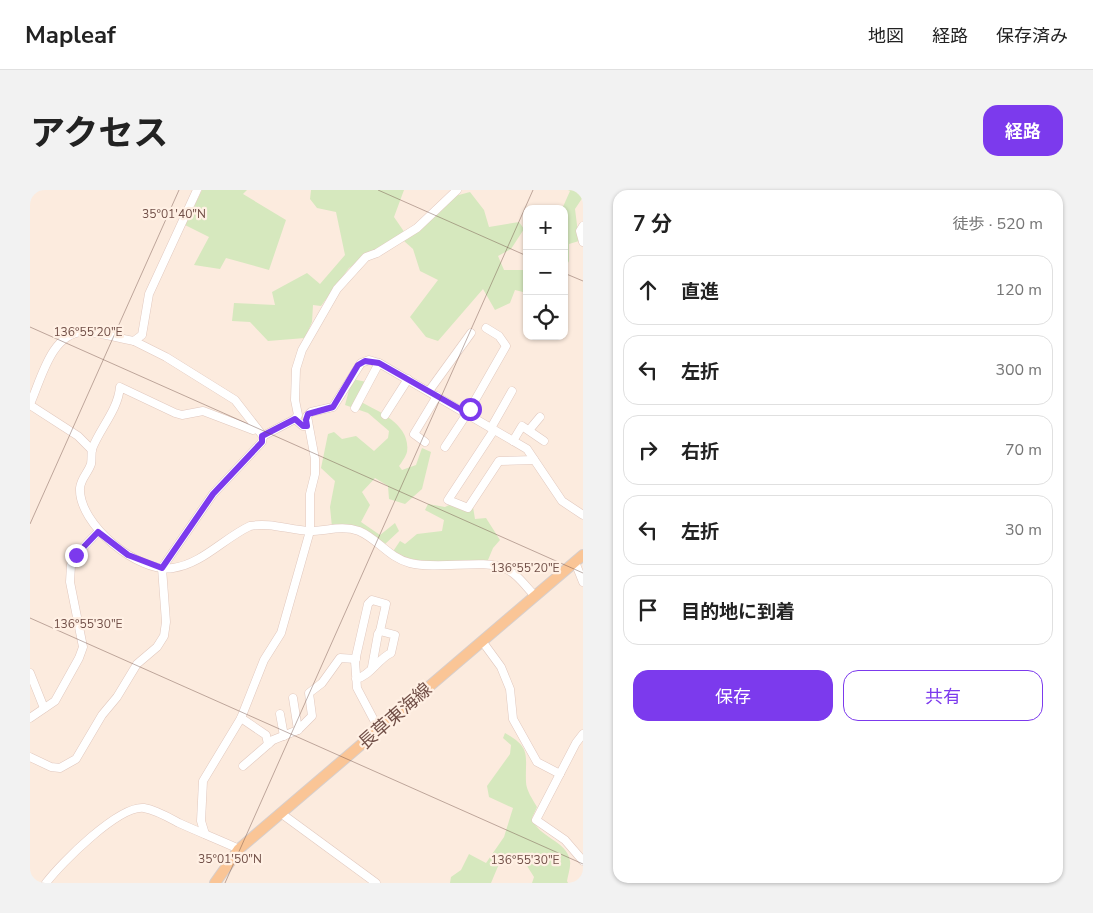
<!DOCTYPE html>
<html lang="ja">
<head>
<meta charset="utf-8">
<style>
	body { margin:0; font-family:"Nunito Sans","Noto Sans JP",sans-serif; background:#f2f2f2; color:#222 }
	.controls { position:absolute; right:15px; top:15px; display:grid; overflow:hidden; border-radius:10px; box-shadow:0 1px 4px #0004 }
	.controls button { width:45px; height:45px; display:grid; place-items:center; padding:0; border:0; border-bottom:1px solid #e0e0e0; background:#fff; color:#222; font:25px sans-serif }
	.stop { position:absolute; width:15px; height:15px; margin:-11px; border:4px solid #7c3aed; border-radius:50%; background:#fff }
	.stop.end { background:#7c3aed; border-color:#fff; box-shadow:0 1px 5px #0008 }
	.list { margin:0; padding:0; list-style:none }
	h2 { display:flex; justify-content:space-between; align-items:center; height:65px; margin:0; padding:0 20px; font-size:21px }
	h2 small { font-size:16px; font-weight:400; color:#767676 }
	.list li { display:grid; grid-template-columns:32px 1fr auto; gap:15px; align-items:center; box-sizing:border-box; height:70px; margin:0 10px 10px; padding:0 10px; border:1px solid #e0e0e0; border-radius:15px }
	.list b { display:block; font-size:19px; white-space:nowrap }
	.list em { font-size:16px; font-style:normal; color:#767676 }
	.actions { display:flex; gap:10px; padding:15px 20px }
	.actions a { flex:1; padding:11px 0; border:1px solid #7c3aed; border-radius:15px; text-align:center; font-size:18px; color:#7c3aed }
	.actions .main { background:#7c3aed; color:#fff }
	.icon { flex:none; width:28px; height:28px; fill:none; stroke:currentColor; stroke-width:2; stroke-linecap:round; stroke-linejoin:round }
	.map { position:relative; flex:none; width:553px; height:693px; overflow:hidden; border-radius:15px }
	header { display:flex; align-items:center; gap:30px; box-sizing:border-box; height:70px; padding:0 25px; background:#fff; border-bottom:1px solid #e0e0e0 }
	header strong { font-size:24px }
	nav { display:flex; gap:28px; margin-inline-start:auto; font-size:18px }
	.intro { display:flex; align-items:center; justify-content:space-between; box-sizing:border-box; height:120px; padding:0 30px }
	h1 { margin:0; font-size:35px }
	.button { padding:12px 22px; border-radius:15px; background:#7c3aed; color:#fff; font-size:18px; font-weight:700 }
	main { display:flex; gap:30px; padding:0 30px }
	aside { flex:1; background:#fff; border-radius:15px; box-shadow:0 1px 4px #0004 }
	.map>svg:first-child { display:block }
	.green { fill:#d6e8be }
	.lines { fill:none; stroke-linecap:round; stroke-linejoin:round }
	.minor-casing { stroke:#e1c8be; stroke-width:9 }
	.major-casing { stroke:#d7cecb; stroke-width:12 }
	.minor { stroke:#fff; stroke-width:8 }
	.major { stroke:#fac596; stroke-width:10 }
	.route { stroke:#7c3aed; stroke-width:6 }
	.ticks { fill:none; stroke:#714f47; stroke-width:1; stroke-opacity:0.45 }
	.labels { text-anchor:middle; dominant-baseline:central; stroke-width:4.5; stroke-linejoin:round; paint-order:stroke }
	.street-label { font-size:18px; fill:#714f47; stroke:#fff0e4 }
	.ticks-label { font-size:12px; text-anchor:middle; fill:#714f47; stroke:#fff0e4; stroke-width:4.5; stroke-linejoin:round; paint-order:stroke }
</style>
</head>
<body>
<header>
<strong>Mapleaf</strong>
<nav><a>地図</a><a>経路</a><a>保存済み</a></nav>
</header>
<div class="intro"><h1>アクセス</h1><a class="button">経路</a></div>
<main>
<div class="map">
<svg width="553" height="693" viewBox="0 0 553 693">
	<rect width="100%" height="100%" fill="#fcebde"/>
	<g class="green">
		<polygon points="172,0 217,0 213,4 256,30 239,80 196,68 190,79 164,75 179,47 155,35"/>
		<polygon points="281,0 374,0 364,27 375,43 319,78 291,116 283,115 282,132 275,148 238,151 220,132 202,131 204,113 245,115 242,102 277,83 290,94 315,65 306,22 287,18 280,9"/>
		<polygon points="538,0 553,0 553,7 545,19 549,51 539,54 539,71 534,80 534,19 532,19 540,1"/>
		<polygon points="440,2 454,20 459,37 489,32 494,39 481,59 468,66 474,80 497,80 497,103 485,100 480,113 465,120 453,99 408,151 396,147 380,127 408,90 390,81 383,59 374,51 393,38 425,6"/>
		<path d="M 322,189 L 342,193 L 331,212 C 350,222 381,235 377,262 C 376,266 372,272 369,276 L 372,280 L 386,275 L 392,258 L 401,262 L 392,299 L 375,314 L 359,309 L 358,296 L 345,288 L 332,302 L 340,315 L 331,332 L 350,345 L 365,333 L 369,341 L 354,355 L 332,340 L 302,337 L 300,317 L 305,291 L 291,278 L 298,244 L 304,242 L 312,249 L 326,246 L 344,261 L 358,248 L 359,241 L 338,223 L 315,215 Z"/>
		<path d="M 398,314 L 415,317 L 421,314 L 443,317 L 445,329 L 456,328 L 470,350 L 463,358 L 458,370 C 425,374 393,375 362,363 L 370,351 L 375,354 L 387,344 L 412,341 L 414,330 L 395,320 Z"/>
		<path d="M 475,543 C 502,558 495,565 496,592 C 496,600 503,610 507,617 L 502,628 C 508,648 537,650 540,671 C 541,677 538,685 537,691 L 538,693 L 502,693 L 504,687 L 492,668 L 469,674 L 461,693 L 420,693 L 421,687 L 431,680 L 439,664 L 456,673 L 474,647 L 483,618 L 459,607 L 457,596 L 480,564 L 481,555 L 473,548 Z"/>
	</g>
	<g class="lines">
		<g class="minor-casing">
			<g id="minor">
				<polyline points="553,36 550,41 553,52"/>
				<polyline points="399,201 441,143"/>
				<path d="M 0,214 C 11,190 21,143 53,142 C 70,142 87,148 104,151 L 112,145 L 119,104 L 167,0"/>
				<polyline points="0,215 48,246 62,260"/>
				<polyline points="325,218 349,173"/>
				<polyline points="355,225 378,189"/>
				<polyline points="265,229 268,225 265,210 266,179 272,160 307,99 336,67 347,63 387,38 427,0"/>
				<polyline points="461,238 482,201"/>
				<path d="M 227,239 L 223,240 L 173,221 L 152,225 L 145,223 L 90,197 C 88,220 70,238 62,259 C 61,264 62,269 61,274 C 58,283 51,288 50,298 C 48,334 109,384 143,378 C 172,374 194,348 220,336 C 240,332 259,340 280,341 C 296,341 312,335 329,341 C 348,349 359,368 380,373 C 407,380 454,369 474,378 C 487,383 496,397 505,406"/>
				<polyline points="500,239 510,227"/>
				<polyline points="464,240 418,310 438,318 469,271 504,270"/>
				<polyline points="233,246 265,229 273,236 277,236"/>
				<polyline points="483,251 492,236 514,251"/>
				<polyline points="395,252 384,244 407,206"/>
				<polyline points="415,257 440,219 476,156 469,146 456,138"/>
				<polyline points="545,372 553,392"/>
				<polyline points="452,451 471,477 480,499 483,529 507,572 530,584"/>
				<polyline points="342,477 348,444 350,441"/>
				<polyline points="0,483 14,518"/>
				<path d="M 326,489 C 340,486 348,469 361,463 L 365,445 L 350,441 L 356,414 L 342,410 L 338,414 L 325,471 L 327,498 L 345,532 L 351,538"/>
				<polyline points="263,508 268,540"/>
				<polyline points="250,524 254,546"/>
				<polyline points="0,528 25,511 49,468 53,457 40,392 41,375 46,365 68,342"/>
				<polyline points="211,528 236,545 238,554"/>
				<polyline points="553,544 546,553 506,630 535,650 553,671"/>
				<polyline points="0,567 21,577 30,578 46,569 72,525 87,507 107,474 127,457 134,446 136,432 132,378 183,304 232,252 233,246 205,210 136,167 104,151"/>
				<polyline points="213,576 243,550 268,540 282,526 279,503 292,493 310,468 326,469"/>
				<polyline points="252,624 346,693"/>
				<polyline points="175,644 171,631 173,591 211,528 234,470 251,443 280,341 280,304 285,284 285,269 277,226 281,222 303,217 331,173 339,170 349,173 497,259 532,311 553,325"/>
				<path d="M 16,693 C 31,673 89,615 114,618 C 126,620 138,627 149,633 C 169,642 189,650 209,659"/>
			</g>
		</g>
		<g class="major-casing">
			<polyline id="major" points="185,693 209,659 553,365"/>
		</g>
		<use href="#minor" class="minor"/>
		<use href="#major" class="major"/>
	</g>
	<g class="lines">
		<polyline class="route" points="46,365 68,342 98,365 132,378 183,304 232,252 232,246 265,229 273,236 277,236 276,230 278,224 303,217 328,175 335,171 349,173 437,223 440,219"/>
	</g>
	<path class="ticks" d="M 348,0 L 497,66M 534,83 L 553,91M 0,137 L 553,383M 0,334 L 149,0M 0,428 L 553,674M 195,693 L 503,0M 549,693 L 553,685"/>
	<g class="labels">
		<g class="street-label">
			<text transform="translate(365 526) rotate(-41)">長草東海線</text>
		</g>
	</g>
	<g class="ticks-label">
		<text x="144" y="28">35°01'40"N</text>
		<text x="58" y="146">136°55'20"E</text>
		<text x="495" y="382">136°55'20"E</text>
		<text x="58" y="438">136°55'30"E</text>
		<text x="200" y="673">35°01'50"N</text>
		<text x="495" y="674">136°55'30"E</text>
	</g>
</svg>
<div class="controls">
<button>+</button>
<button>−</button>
<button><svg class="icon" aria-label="locate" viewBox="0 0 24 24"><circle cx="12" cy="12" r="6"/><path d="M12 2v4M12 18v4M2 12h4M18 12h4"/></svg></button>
</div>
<div class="stop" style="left:440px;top:219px"></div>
<div class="stop end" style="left:46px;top:365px"></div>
</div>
<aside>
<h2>7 分<small>徒歩 · 520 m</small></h2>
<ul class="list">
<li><svg class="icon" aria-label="ahead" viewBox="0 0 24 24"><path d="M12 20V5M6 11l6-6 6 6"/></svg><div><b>直進</b></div><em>120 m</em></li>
<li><svg class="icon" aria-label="left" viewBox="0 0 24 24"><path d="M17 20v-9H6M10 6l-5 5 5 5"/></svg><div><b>左折</b></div><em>300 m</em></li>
<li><svg class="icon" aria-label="right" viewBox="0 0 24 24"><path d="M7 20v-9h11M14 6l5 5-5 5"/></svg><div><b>右折</b></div><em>70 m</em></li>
<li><svg class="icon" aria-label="left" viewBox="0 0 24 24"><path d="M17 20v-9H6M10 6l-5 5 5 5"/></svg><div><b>左折</b></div><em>30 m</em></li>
<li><svg class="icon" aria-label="arrive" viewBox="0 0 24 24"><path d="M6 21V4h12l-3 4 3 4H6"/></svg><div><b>目的地に到着</b></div></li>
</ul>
<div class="actions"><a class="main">保存</a><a>共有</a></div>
</aside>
</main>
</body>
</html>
